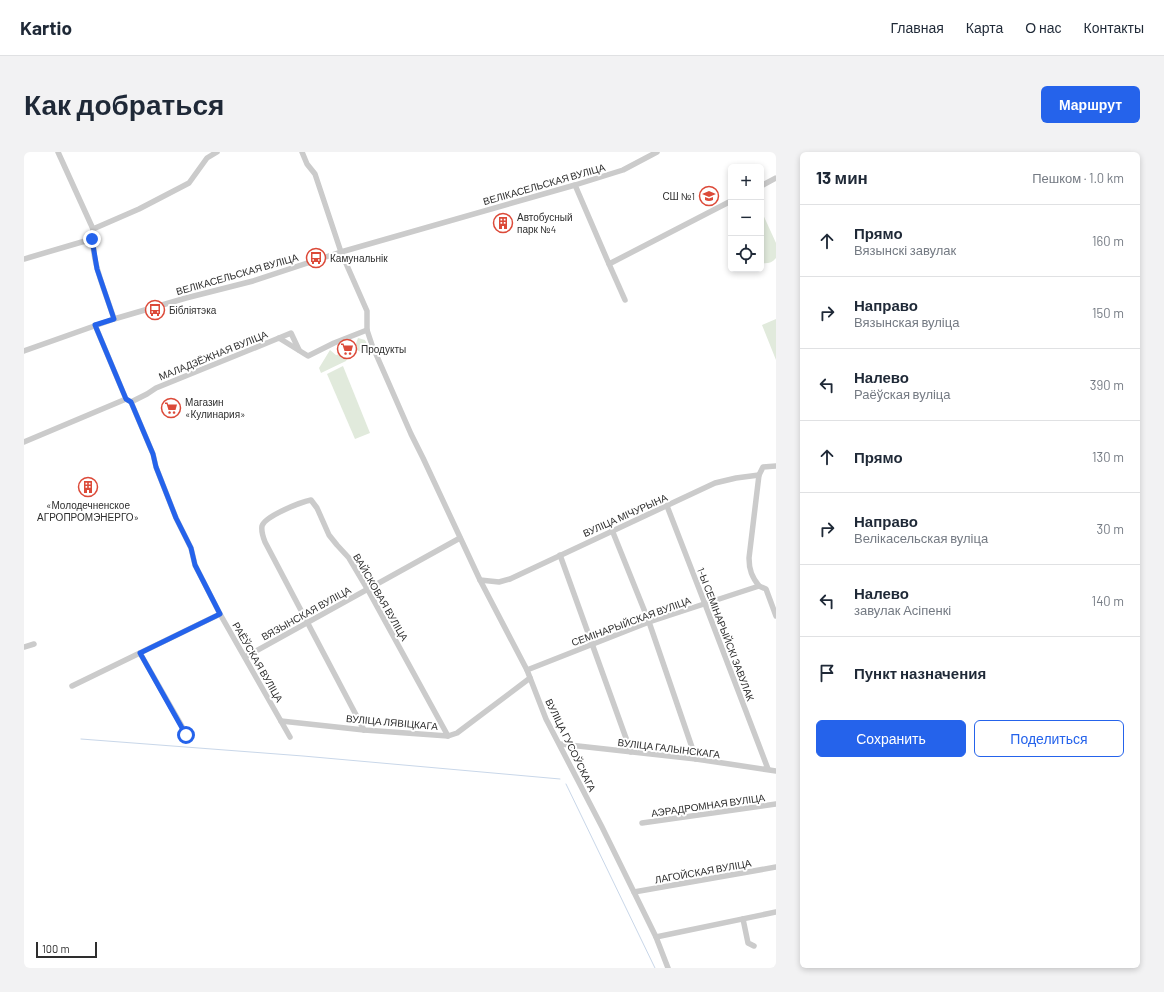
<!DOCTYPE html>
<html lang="ru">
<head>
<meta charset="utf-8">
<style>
	body { margin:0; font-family:Barlow,sans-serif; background:#f2f2f3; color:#1f2937 }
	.controls { position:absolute; right:12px; top:12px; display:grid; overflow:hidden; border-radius:6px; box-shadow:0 2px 6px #0003 }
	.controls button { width:36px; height:36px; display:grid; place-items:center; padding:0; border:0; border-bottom:1px solid #e0e1e3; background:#fff; color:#1f2937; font:20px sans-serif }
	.scale { position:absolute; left:12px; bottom:10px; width:61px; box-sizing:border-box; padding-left:4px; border:2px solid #2e2e2e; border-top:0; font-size:11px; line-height:14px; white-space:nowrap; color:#2e2e2e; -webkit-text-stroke:3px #fff; paint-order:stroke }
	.stop { position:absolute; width:12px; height:12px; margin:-9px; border:3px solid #2563eb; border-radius:50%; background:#fff }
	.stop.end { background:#2563eb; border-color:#fff; box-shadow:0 1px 4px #0008 }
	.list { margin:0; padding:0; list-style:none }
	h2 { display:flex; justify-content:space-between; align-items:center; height:52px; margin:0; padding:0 16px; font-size:17px }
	h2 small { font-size:13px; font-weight:400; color:#747a83 }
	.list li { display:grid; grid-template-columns:26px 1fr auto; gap:12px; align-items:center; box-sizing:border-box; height:72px; padding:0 16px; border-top:1px solid #e0e1e3 }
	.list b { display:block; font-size:15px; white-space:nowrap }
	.list p { margin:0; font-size:13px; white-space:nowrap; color:#747a83 }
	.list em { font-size:13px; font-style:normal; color:#747a83 }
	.actions { display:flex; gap:8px; padding:12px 16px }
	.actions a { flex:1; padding:9px 0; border:1px solid #2563eb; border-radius:6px; text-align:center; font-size:14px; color:#2563eb }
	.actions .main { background:#2563eb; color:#fff }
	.icon { flex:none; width:22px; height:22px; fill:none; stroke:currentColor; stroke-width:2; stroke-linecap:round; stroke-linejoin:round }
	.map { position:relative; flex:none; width:752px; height:816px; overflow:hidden; border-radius:6px }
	header { display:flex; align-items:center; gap:24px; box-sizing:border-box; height:56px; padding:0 20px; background:#fff; border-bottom:1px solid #e0e1e3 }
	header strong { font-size:19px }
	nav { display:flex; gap:22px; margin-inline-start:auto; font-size:14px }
	.intro { display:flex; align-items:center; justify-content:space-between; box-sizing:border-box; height:96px; padding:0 24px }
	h1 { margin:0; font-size:28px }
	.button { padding:10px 18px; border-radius:6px; background:#2563eb; color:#fff; font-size:14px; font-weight:700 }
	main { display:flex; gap:24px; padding:0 24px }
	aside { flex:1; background:#fff; border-radius:6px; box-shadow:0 2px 6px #0003 }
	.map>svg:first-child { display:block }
	.green { fill:#e1eadc }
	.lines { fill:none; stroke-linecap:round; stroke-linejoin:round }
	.stream { stroke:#c9d7e9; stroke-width:1 }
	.minor { stroke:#cbcbcb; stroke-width:5.5 }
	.route { stroke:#2563eb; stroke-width:5 }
	.labels { text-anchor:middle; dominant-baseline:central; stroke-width:4; stroke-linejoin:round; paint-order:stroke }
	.street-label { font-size:10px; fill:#2e2e2e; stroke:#fff }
	.poi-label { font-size:10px; fill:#2e2e2e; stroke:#fff; text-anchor:start }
</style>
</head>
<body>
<header>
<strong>Kartio</strong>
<nav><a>Главная</a><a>Карта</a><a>О нас</a><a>Контакты</a></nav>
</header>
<div class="intro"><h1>Как добраться</h1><a class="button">Маршрут</a></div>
<main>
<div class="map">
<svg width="752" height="816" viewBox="0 0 752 816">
	<rect width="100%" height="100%" fill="#fff"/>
	<g class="green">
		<path d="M 737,58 L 752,91 L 752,106 C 748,111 743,112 737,111 Z"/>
		<polygon points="752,167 752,208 738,173"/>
		<polygon points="334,186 341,188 343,192 332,193 344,192 345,196 337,200 330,197"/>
		<polygon points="306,198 312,203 327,199 322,209 297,221 295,216"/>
		<polygon points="319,214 346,281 331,287 303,222"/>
	</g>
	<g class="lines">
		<g class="stream">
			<polyline points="57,587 279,604 536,627"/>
			<polyline points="542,632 631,816"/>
			<polyline points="751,816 752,816"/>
		</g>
		<g class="minor">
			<path d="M 34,0 L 69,77 C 66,108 81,138 90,167"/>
			<polyline points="278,0 283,12 291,22 317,100 343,159 343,178 348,193 387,282 399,306 456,428 503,518 522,567 578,675 632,785 644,816"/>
			<polyline points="551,33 585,112 707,49"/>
			<polyline points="737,34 752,26"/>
			<polyline points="69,77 115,57 165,31 183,6 193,0"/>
			<polyline points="0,107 68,87"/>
			<polyline points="585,112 601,148"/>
			<polyline points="71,173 102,247 107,250 129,302 132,315 152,366 167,396 171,413 196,462 266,585"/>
			<polyline points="255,186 267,181 275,198"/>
			<polyline points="0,199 90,167 162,146 229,129 317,100 551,33 599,18 633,0"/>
			<polyline points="107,250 123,242 132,236 255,186 284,204 310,191 343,178"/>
			<polyline points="0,290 102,247"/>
			<polyline points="643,354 681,452 744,617"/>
			<polyline points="588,378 625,470 672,607"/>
			<polyline points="536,403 607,600"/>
			<polyline points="456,428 475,430 486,427 691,331 712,326 735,323"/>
			<path d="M 735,434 C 728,425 725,418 725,406 L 735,323 L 739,315 L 752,314"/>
			<polyline points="0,495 10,492"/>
			<polyline points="116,501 163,583"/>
			<polyline points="221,505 436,386"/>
			<polyline points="503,518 625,470 735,434 742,437 752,464"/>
			<polyline points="48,534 196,462"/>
			<polyline points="257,569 340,578 424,584 433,581 506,526"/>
			<path d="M 340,578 L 241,390 C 239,385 237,380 238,374 C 241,364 277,350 287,348 L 293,356 L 305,383 L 313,393 L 325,406 L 344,438 L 424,584"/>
			<polyline points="536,592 672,607 752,619"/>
			<polyline points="618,671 752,652"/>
			<polyline points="610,740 752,715"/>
			<polyline points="719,767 724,791 730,794"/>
			<polyline points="632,785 752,760"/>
		</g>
	</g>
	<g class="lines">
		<polyline class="route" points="68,87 73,117 90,167 71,173 102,247 107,250 129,302 132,315 152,366 167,396 171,413 196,462 116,501 162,583"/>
	</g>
	<defs>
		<g id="school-ring" transform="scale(1)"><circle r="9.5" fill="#fff" stroke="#dc4a39" stroke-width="1.5"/><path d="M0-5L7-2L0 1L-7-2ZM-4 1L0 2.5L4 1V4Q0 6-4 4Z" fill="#dc4a39"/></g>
		<g id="building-ring" transform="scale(1)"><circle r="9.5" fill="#fff" stroke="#dc4a39" stroke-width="1.5"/><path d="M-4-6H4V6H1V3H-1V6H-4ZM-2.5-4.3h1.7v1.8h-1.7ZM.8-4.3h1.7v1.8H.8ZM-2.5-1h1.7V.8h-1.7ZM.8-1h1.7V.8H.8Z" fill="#dc4a39"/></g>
		<g id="bus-ring" transform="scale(1)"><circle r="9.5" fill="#fff" stroke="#dc4a39" stroke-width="1.5"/><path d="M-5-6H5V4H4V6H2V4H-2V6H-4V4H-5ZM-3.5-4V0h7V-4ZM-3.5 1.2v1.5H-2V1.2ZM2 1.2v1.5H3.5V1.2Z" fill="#dc4a39"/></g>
		<g id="supermarket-ring" transform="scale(1)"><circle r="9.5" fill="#fff" stroke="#dc4a39" stroke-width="1.5"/><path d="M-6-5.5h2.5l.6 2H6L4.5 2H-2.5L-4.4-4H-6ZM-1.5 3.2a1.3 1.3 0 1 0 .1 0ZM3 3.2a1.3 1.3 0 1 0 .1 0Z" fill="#dc4a39"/></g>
	</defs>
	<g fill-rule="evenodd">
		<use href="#school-ring" x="685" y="44"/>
		<use href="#building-ring" x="479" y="71"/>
		<use href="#bus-ring" x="292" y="106"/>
		<use href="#bus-ring" x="131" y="158"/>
		<use href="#supermarket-ring" x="323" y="197"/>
		<use href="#supermarket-ring" x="147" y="256"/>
		<use href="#building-ring" x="64" y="335"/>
	</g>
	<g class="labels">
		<g class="street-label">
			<text transform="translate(520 32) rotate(-16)">ВЕЛІКАСЕЛЬСКАЯ ВУЛІЦА</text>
			<text transform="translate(213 122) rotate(-16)">ВЕЛІКАСЕЛЬСКАЯ ВУЛІЦА</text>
			<text transform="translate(189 203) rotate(-22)">МАЛАДЗЁЖНАЯ ВУЛІЦА</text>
			<text transform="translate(601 363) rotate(-24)">ВУЛІЦА МІЧУРЫНА</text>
			<text transform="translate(357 445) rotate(60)">ВАЙСКОВАЯ ВУЛІЦА</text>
			<text transform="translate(282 461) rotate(-29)">ВЯЗЫНСКАЯ ВУЛІЦА</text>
			<text transform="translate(607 469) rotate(-20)">СЕМІНАРЫЙСКАЯ ВУЛІЦА</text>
			<text transform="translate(702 482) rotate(69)">1-Ы СЕМІНАРЫЙСКІ ЗАВУЛАК</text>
			<text transform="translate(234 510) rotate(60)">РАЁЎСКАЯ ВУЛІЦА</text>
			<text transform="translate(368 570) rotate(5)">ВУЛІЦА ЛЯВІЦКАГА</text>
			<text transform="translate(547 593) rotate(64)">ВУЛІЦА ГУСОЎСКАГА</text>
			<text transform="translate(645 596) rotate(7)">ВУЛІЦА ГАЛЫНСКАГА</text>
			<text transform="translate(684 653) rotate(-8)">АЭРАДРОМНАЯ ВУЛІЦА</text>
			<text transform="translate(679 719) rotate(-10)">ЛАГОЙСКАЯ ВУЛІЦА</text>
		</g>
		<g class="poi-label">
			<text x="671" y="44" text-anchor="end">СШ №1</text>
			<text x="493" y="65">Автобусный<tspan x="493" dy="12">парк №4</tspan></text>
			<text x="306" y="106">Камунальнік</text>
			<text x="145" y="158">Бібліятэка</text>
			<text x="337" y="197">Продукты</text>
			<text x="161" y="250">Магазин<tspan x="161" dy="12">«Кулинария»</tspan></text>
			<text x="64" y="353" text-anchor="middle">«Молодечненское<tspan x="64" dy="12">АГРОПРОМЭНЕРГО»</tspan></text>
		</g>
	</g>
</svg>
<div class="controls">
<button>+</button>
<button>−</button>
<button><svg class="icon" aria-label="locate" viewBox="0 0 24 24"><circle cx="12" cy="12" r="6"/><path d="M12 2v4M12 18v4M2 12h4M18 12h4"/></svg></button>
</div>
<div class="scale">100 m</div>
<div class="stop" style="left:162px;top:583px"></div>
<div class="stop end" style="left:68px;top:87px"></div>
</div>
<aside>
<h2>13 мин<small>Пешком · 1.0 km</small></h2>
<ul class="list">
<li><svg class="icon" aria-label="ahead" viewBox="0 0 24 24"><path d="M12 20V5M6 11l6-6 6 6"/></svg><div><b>Прямо</b><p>Вязынскі завулак</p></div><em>160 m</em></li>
<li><svg class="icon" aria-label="right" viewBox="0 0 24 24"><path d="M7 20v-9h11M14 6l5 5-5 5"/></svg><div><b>Направо</b><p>Вязынская вуліца</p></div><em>150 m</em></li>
<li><svg class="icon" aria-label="left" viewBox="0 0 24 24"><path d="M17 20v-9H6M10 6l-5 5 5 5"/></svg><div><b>Налево</b><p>Раёўская вуліца</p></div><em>390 m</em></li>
<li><svg class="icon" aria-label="ahead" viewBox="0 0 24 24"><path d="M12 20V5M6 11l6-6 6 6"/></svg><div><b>Прямо</b></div><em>130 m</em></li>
<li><svg class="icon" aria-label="right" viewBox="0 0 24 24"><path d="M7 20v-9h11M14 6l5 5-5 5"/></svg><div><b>Направо</b><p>Велікасельская вуліца</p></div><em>30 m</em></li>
<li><svg class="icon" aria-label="left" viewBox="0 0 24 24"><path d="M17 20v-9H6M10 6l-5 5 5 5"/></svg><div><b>Налево</b><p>завулак Асіпенкі</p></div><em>140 m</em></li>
<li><svg class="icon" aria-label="arrive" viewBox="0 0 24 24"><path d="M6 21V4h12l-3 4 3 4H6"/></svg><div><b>Пункт назначения</b></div></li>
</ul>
<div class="actions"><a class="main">Сохранить</a><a>Поделиться</a></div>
</aside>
</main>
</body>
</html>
